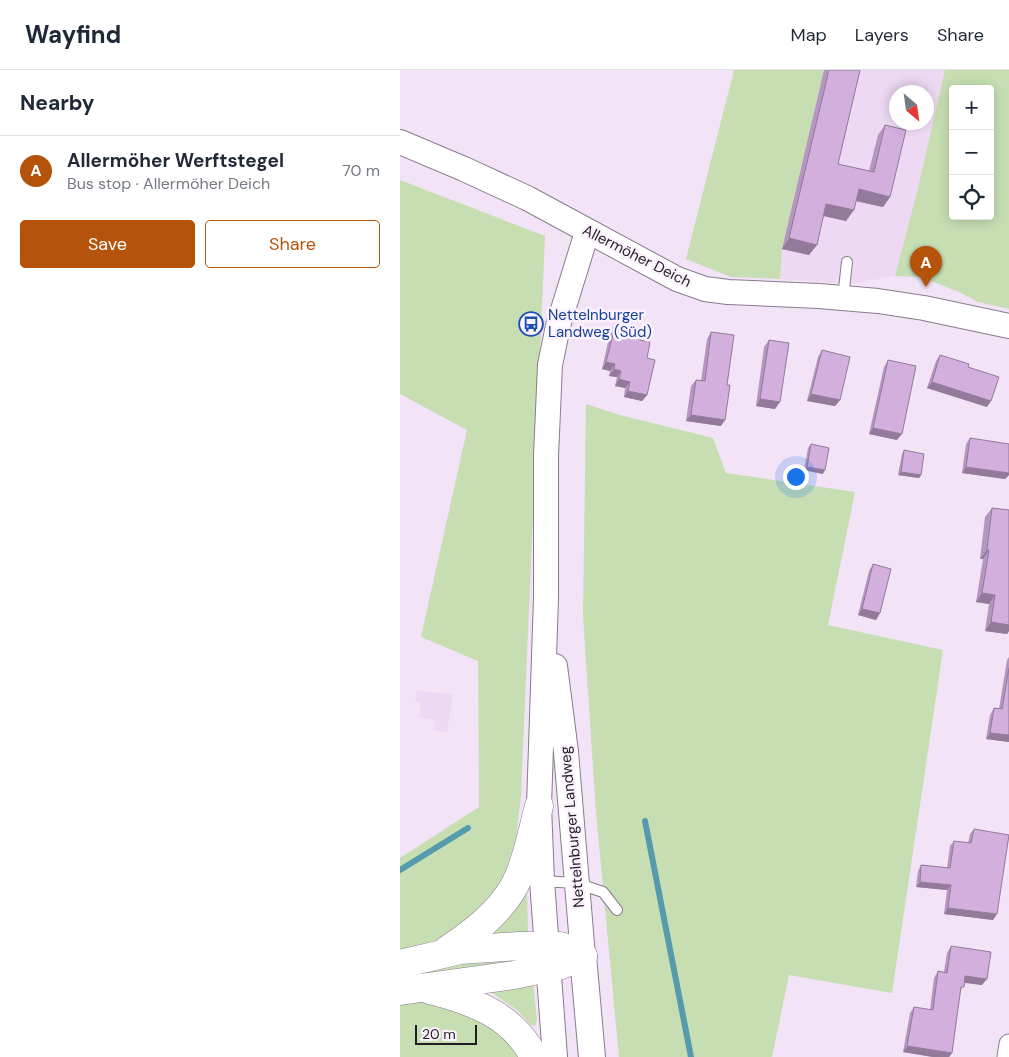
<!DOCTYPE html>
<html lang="en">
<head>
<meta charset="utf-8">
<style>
	body { margin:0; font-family:"DM Sans",sans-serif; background:#f2f2f3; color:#1f2937 }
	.controls { position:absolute; right:15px; top:15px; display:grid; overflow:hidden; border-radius:5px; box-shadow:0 2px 12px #0003 }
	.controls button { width:45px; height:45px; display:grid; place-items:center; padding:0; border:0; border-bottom:1px solid #e0e1e3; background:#fff; color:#1f2937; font:25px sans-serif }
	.compass { position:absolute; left:489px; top:15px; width:45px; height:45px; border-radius:50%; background:#fff; box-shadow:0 2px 12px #0003; rotate:151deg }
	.scale { position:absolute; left:15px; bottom:12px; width:62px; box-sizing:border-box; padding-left:5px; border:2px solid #211c22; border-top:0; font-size:14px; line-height:18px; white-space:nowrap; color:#211c22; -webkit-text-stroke:4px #fbf2fe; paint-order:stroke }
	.you { position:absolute; left:395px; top:406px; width:18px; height:18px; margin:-12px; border:4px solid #fff; border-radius:50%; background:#1a73e8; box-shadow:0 0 0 8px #1a73e833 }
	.badge { display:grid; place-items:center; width:32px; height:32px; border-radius:50%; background:#b45309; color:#fff; font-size:16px; font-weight:700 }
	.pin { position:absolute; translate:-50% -41px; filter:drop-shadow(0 1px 2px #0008) }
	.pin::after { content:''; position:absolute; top:26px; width:18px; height:15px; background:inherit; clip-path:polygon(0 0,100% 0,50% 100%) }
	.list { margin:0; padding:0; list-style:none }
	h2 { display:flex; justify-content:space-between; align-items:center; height:65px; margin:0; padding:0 20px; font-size:21px }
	h2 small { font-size:16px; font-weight:400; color:#747a83 }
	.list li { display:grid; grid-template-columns:32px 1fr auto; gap:15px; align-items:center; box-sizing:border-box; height:70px; padding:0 20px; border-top:1px solid #e0e1e3 }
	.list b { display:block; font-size:19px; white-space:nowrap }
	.list p { margin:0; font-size:16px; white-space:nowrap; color:#747a83 }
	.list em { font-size:16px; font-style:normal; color:#747a83 }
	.actions { display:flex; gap:10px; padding:15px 20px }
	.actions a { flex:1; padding:11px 0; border:1px solid #b45309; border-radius:5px; text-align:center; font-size:18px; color:#b45309 }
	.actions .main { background:#b45309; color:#fff }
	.icon { flex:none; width:28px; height:28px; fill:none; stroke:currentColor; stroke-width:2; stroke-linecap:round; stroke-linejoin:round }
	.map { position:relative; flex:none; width:609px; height:987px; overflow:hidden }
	header { display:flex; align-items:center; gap:30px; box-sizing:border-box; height:70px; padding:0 25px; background:#fff; border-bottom:1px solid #e0e1e3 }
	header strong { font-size:24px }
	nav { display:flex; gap:28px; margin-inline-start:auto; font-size:18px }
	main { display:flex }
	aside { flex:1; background:#fff }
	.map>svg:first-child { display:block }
	.built { fill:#edd9f3; fill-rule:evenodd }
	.green { fill:#c7deb3; fill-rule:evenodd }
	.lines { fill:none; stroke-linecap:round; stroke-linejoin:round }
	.stream { stroke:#559bab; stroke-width:6 }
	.service-casing { stroke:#897b8d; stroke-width:12 }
	.minor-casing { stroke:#897b8d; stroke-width:21 }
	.tertiary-casing { stroke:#897b8d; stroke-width:26 }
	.secondary-casing { stroke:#897b8d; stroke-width:28 }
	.motorway-casing { stroke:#897b8d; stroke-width:29 }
	.service { stroke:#fff; stroke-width:10 }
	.minor { stroke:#fff; stroke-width:19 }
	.tertiary { stroke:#fff; stroke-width:24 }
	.secondary { stroke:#fff; stroke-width:26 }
	.motorway { stroke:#fff; stroke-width:28 }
	.wall { fill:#b596be }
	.shaded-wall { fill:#937a9b }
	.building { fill:#d2afdd; stroke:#937a9b }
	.labels { text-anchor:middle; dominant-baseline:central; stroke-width:5; stroke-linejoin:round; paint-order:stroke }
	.street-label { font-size:15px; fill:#211c22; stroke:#fbf2fe }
	.transit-label { font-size:15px; fill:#164399; stroke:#fbf2fe; text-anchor:start }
</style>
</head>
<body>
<header>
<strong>Wayfind</strong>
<nav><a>Map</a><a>Layers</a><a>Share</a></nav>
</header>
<main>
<aside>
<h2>Nearby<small></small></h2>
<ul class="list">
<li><span class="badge">A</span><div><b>Allermöher Werftstegel</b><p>Bus stop · Allermöher Deich</p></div><em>70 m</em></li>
</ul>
<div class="actions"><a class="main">Save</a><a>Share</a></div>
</aside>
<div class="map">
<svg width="609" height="987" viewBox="0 0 609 987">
	<rect width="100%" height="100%" fill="#f2e3f6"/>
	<g class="built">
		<path d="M 424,0 L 545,0 L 517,122 L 495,206 L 451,214 L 380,209 L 382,179 ZM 497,22 L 526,22 L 526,52 L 497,52 Z"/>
		<polygon points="17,620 53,625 47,662 34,660 35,650 19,647 21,633 15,632"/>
	</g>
	<g class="green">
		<polygon points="334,0 424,0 382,179 380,209 331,207 286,189"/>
		<path d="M 545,0 L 609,0 L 609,239 L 578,232 L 559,222 L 521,207 L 495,206 L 517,122 ZM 553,19 L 590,19 L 590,146 L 553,146 Z"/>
		<polygon points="0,110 145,166 121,725 116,769 101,814 82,838 39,870 0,880 0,788 79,737 78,591 21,567 67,360 0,324"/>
		<polygon points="186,334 220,345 313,368 326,403 455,422 428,555 543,580 492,923 389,905 372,987 219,987 196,743 183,546"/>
		<polygon points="127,820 128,862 89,866"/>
		<polygon points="104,888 129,891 17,907 16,901 36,897"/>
		<polygon points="133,912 137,950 135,956 131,955 117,940 89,921"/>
		<polygon points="0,927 40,932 87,951 121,987 0,987"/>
	</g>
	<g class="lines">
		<g class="stream">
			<polyline points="245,751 291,987"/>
			<polyline points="0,800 68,758"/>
		</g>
		<g class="service-casing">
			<g id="service">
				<polyline points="443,228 447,192"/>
				<polyline points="141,811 176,813 203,822 217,840"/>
			</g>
		</g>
		<g class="minor-casing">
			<polyline id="minor" points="607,987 609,974"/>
		</g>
		<g class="tertiary-casing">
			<g id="tertiary">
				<polyline points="0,72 64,99 127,128 277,209 305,219 328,222 419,226 478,231 524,238 609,256"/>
				<polyline points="155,596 166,682 183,886"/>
				<polyline points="155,987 142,811 139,736 146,528 146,386 150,295 158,256 187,162"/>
			</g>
		</g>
		<g class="secondary-casing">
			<polyline id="secondary" points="183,886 192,987"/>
		</g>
		<g class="motorway-casing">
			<g id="motorway">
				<path d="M 47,880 C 75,862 106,838 119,806 C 128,785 133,758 139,736"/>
				<polyline points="0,894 60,880 119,876 160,876 174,880 183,886"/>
				<path d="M 30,920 C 73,931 113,945 134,987"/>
				<polyline points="0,921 114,905 161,895 183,886"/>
			</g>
		</g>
		<use href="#service" class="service"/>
		<use href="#minor" class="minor"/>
		<use href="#tertiary" class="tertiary"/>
		<use href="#secondary" class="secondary"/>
		<use href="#motorway" class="motorway"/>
	</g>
	<g class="wall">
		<polygon points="424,0 460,0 438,94 469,101 478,65 485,55 490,127 483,137 456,131 446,151 424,146 409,185 382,179"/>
		<polygon points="216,253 240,270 247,288 247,325 242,331 224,327 225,318 215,316 217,307 209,306 210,301 202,299 211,259"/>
		<polygon points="311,262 321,356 286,351 291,316 296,310 301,311 307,269"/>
		<polygon points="369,270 375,339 356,336 364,277"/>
		<polygon points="422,280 440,330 435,336 407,331 418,287"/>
		<polygon points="540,285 568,297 587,337 527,318 536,291"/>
		<polygon points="488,290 497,370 469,364 484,297"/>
		<polygon points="570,368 609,405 605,409 562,403 566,374"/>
		<polygon points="411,374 423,404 404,400 408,378"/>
		<polygon points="504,380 521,405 519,408 498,405 502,384"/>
		<polygon points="592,438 609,440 609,561 607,564 585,561 589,534 576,532 583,489 580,489 585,447"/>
		<polygon points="473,494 480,543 476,550 458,545 469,501"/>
		<polygon points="609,587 609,672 586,669 590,645 594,638 599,639 607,590"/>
		<polygon points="574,759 593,850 544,844 547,820 516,817 518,801 521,795 547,798 550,776 554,771 568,773 570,764"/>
		<polygon points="551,876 582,915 564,913 560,922 552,983 549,987 533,987 503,982 510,943 514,937 530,940 534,908 538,901 544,902 547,883"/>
	</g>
	<g class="shaded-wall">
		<polygon points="459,119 490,127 483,137 451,130"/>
		<polygon points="426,134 454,140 446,151 419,145"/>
		<polygon points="389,168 417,175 409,185 382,179"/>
		<polygon points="206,292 215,294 210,301 202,299"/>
		<polygon points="214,299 221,301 217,307 209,306"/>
		<polygon points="219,309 230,312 225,318 215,316"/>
		<polygon points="532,312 591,331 587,337 527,318"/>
		<polygon points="228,321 247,325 242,331 224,327"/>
		<polygon points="411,324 440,330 435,336 407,331"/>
		<polygon points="360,329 380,332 375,339 356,336"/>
		<polygon points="291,345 325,350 321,356 286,351"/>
		<polygon points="473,358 502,364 497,370 469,364"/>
		<polygon points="407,397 425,400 423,404 404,400"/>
		<polygon points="566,397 609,401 609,405 605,409 562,403"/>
		<polygon points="501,402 521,405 519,408 498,405"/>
		<polygon points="587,480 589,480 583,489 580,489"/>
		<polygon points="582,523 595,525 589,534 576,532"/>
		<polygon points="462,539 480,543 476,550 458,545"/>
		<polygon points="591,552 609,555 609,561 607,564 585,561"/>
		<polygon points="590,663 609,665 609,672 586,669"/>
		<polygon points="520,812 551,815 547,820 516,817"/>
		<polygon points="548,838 597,844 593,850 544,844"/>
		<polygon points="565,906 587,909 582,915 561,912"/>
		<polygon points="507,976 552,983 549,987 533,987 503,982"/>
	</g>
	<g class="building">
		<polygon points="429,0 460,0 438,94 474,102 485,55 506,60 490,127 459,119 454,140 426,134 417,175 389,168"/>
		<polygon points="216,253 242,259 240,270 250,272 247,288 255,290 247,325 228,321 230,312 219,309 221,301 214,299 215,294 206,292"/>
		<polygon points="311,262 334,265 327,315 330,315 325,350 291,345 296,310 305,311"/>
		<polygon points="369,270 389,273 380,332 360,329"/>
		<polygon points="422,280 450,287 440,330 411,324"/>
		<polygon points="540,285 569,294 568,297 599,307 591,331 532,312"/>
		<polygon points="488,290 516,296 502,364 473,358"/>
		<polygon points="570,368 609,374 609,403 566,397"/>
		<polygon points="411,374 429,378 425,400 407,397"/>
		<polygon points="504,380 524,384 521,405 501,402"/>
		<polygon points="592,438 609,440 609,555 591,552 595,525 582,523 589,480 587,480"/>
		<polygon points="473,494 491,499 480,543 462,539"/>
		<polygon points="609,598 609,665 590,663 594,638 602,639"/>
		<polygon points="574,759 609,765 597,844 548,838 551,815 520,812 521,795 550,798 554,771 571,773"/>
		<polygon points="551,876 591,882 587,909 565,906 564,917 561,917 552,983 507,976 514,937 533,940 538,901 547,903"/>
	</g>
	<defs>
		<g id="bus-ring" transform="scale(1.25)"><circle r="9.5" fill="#fbf2fe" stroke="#1a4fb4" stroke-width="1.5"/><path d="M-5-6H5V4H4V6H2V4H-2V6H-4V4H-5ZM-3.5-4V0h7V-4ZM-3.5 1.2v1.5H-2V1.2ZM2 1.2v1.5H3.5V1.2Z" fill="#1a4fb4"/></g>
	</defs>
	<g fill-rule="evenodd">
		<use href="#bus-ring" x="131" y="254"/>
	</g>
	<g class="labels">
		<g class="street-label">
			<text transform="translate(237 186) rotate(27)">Allermöher Deich</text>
			<text transform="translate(172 757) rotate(-95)">Nettelnburger Landweg</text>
		</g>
		<g class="transit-label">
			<text x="148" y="245">Nettelnburger<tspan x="148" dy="17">Landweg (Süd)</tspan></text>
		</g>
	</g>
</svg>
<div class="controls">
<button>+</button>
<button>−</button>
<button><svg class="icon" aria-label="locate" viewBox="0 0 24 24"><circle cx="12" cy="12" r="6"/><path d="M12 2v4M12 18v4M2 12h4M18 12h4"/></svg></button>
</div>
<svg class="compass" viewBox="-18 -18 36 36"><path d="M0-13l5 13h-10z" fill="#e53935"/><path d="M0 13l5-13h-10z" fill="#747a83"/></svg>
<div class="scale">20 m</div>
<div class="you"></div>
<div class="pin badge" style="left:526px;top:217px">A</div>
</div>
</main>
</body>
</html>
